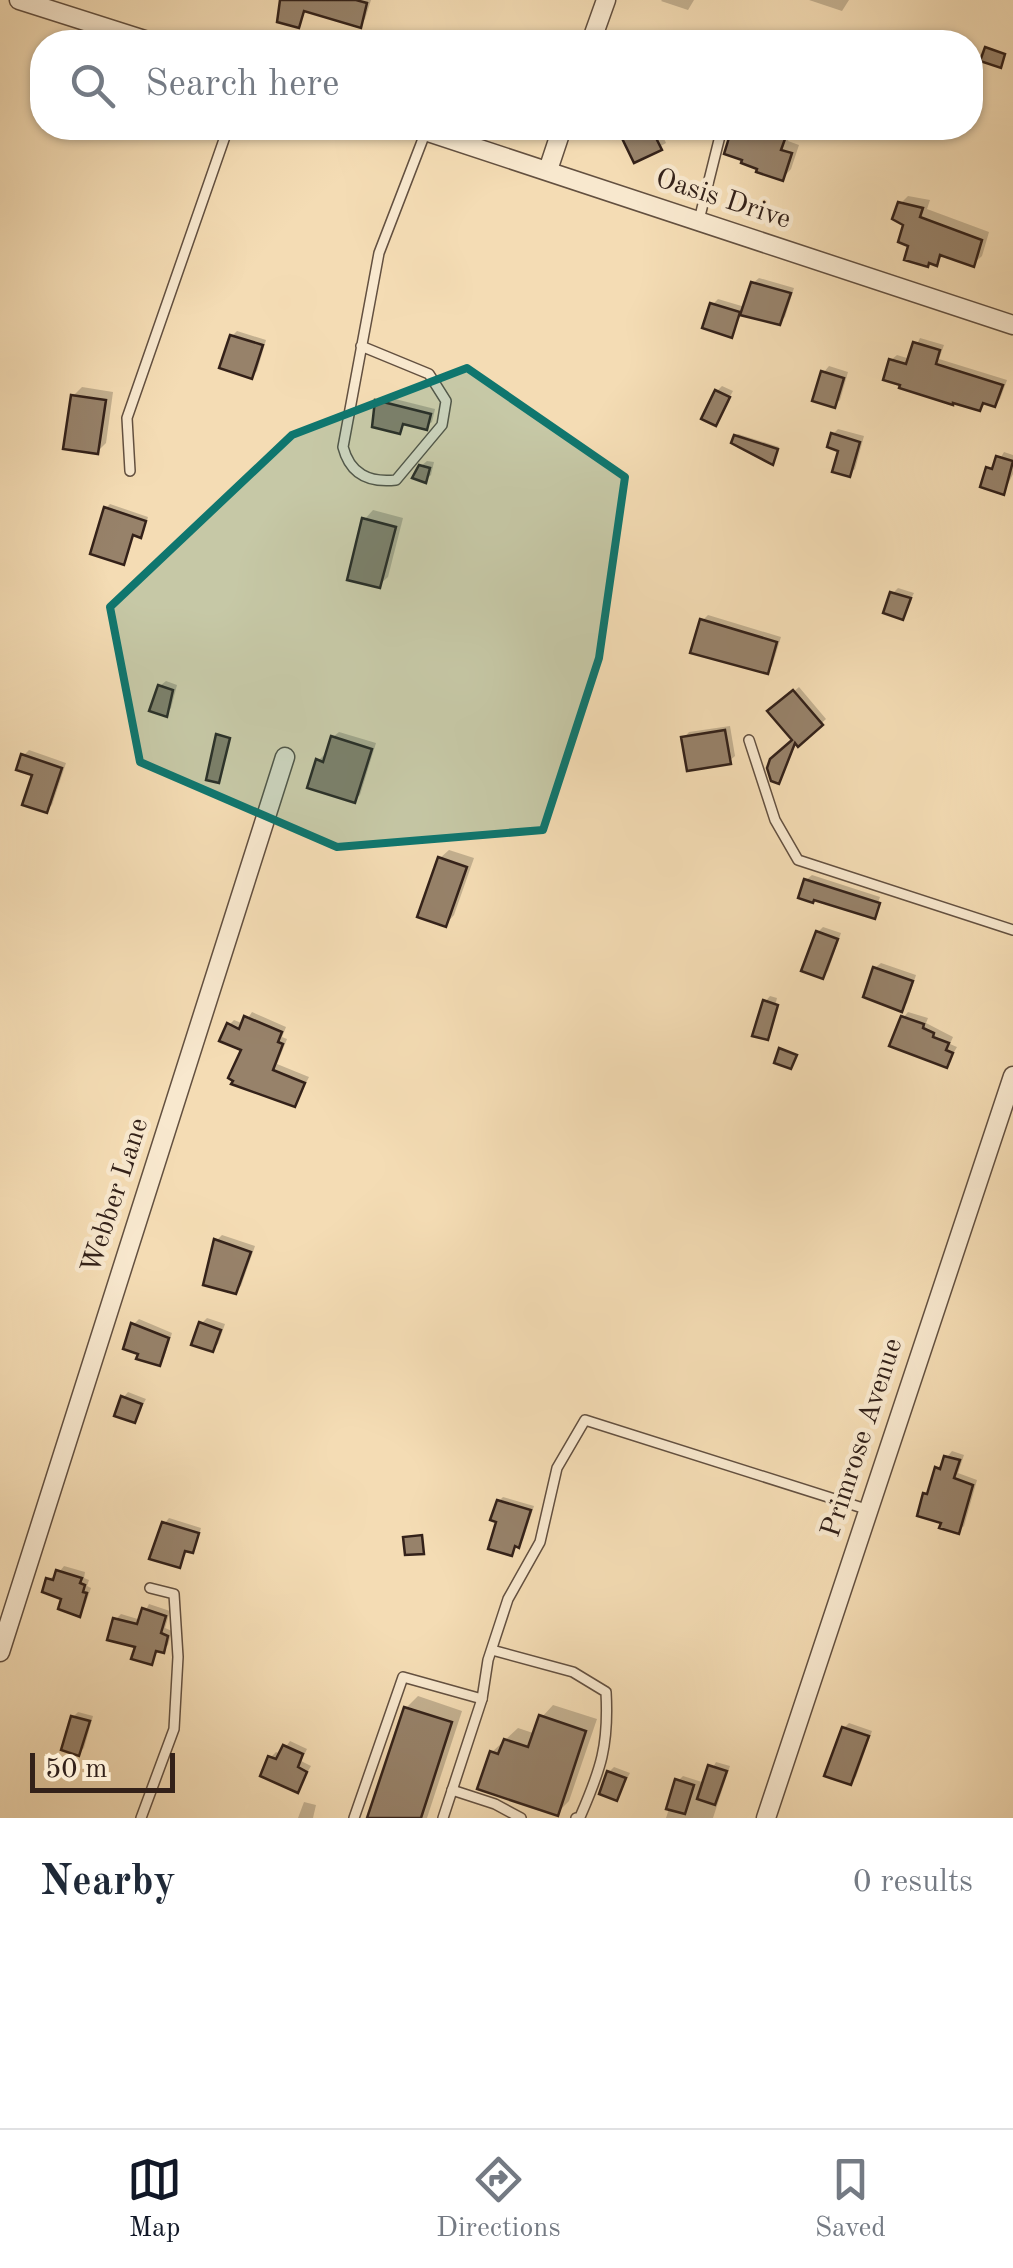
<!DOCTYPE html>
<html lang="en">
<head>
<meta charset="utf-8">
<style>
	body { margin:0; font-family:"Old Standard TT",serif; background:#f2f2f3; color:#1f2937 }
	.scale { position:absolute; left:30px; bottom:25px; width:145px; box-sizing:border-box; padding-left:10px; border:5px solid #332119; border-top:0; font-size:28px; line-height:35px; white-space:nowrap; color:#332119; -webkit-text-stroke:8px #f8e8ce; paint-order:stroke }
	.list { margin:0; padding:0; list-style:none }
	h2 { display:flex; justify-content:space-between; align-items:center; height:130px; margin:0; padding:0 40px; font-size:42px }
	h2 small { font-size:32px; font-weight:400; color:#747a83 }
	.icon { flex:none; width:55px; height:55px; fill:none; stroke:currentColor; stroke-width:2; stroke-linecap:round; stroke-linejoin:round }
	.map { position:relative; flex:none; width:1013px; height:1818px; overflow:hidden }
	.search { position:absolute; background:#fff; box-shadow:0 2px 8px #0004; left:30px; right:30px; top:30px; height:110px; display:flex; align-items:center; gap:25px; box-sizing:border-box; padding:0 35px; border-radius:40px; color:#747a83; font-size:38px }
	.sheet { height:310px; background:#fff }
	nav { display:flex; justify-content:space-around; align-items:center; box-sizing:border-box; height:140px; border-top:2px solid #e0e1e3; background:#fff; font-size:28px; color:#747a83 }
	nav a { display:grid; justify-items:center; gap:5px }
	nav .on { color:#111827 }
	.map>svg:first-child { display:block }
	.shadow { fill:#0003 }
	.building { fill:#97826a; stroke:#332119; stroke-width:2.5 }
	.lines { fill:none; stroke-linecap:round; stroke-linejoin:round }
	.service-casing { stroke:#635040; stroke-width:12 }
	.minor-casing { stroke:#635040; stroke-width:21 }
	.service { stroke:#f8e8ce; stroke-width:9 }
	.minor { stroke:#f8e8ce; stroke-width:18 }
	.marked { fill:#0f766e; fill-opacity:0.2; stroke:#0f766e; stroke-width:8; stroke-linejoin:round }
	.labels { text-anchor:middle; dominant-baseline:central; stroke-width:9; stroke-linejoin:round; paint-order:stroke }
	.street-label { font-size:28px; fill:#332119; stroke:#f8e8ce }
</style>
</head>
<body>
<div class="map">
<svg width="1013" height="1818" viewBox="0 0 1013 1818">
	<rect width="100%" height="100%" fill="#f4dcb4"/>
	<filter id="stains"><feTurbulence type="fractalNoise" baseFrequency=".002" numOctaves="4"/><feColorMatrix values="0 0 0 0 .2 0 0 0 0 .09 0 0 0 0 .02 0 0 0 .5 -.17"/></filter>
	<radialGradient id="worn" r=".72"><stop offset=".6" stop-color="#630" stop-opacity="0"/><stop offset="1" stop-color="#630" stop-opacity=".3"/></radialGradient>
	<g class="shadow">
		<polygon points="285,0 371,0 365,19 360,25 306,10 298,25"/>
		<polygon points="694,0 688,10 661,1 662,0"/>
		<polygon points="809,0 849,0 842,11"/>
		<polygon points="620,128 659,128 666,143 636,160"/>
		<polygon points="735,128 782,128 792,131 788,141 799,145 791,169 783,178 727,152"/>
		<polygon points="908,196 930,200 927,209 989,232 982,256 973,264 944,254 936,263 906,224 900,204"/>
		<polygon points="759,278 794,288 785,317 779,322 742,313 731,335 713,304 718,299 745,307 753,283"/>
		<polygon points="237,331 266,340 257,371 251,376 232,336"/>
		<polygon points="920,338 944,345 939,359 1007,380 1000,399 995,405 987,402 980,409 891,360 897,355 910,359"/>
		<polygon points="829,366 848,372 840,400 834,405 824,372"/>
		<polygon points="722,386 733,391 715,423 717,391"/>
		<polygon points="82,387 113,392 106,443 97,452 73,396"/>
		<polygon points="383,396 435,409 432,422 426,427 406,422 400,431 378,401"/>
		<polygon points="838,429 864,436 855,469 849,474 842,449 833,434"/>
		<polygon points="738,434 779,447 774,460 736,436"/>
		<polygon points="1004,452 1013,455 1013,474 1004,492 988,469 997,464"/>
		<polygon points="427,461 434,462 431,475 425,480 421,466"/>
		<polygon points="110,504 148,517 144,531 140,535 135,533 123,562 106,508"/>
		<polygon points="373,510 403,518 388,577 379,585 365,519"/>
		<polygon points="898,588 914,593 902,617 893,593"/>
		<polygon points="708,615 781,637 772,666 767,671 702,621"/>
		<polygon points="166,681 177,685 171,708 166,714 160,686"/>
		<polygon points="799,687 826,719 799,744 797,742 779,781 795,739 773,710"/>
		<polygon points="730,726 735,756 729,761 684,738 689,732"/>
		<polygon points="339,732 376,743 360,795 354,800 318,761 324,755 327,756 333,737"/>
		<polygon points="29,750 66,763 52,805 46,810 35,774 23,756"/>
		<polygon points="449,850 474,858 454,915 446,924 440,858"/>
		<polygon points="812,875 880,897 874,914 877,914 874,917 806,880"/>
		<polygon points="823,927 841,933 828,971 823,976 818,932"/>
		<polygon points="881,963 916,975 907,1003 901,1009 875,968"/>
		<polygon points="770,996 777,998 767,1037 755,1034 765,1002"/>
		<polygon points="252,1012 286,1027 282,1037 287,1039 277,1064 309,1077 295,1105 244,1049 229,1025 234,1020 244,1024"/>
		<polygon points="908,1012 928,1018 926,1023 953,1037 950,1044 957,1047 946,1066 903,1018"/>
		<polygon points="222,1235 255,1246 241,1286 236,1291 217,1240"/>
		<polygon points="207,1318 225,1324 218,1344 213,1349 201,1324"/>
		<polygon points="139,1319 172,1333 164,1358 159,1364 141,1352 133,1325"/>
		<polygon points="128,1392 146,1399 134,1421 123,1398"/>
		<polygon points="952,1451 964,1455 958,1473 977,1480 964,1526 958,1531 944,1521 925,1494 931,1488 937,1469"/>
		<polygon points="503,1497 534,1506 523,1540 511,1553 500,1521 499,1501"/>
		<polygon points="169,1518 201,1528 196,1546 192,1551 188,1549 180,1566 165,1523"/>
		<polygon points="64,1566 85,1572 84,1578 89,1580 87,1586 91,1588 84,1608 79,1614 48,1579 57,1575"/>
		<polygon points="149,1604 170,1611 165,1628 172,1631 168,1645 163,1651 159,1649 151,1662 115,1620 121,1614 141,1620"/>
		<polygon points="418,1696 462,1711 427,1818 370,1818 406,1708"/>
		<polygon points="553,1705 597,1719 569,1801 557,1813 492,1752 518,1728 536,1734 542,1717"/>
		<polygon points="78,1712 93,1716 84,1748 79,1753 73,1717"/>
		<polygon points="849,1723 872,1731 856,1777 851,1782 844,1728"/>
		<polygon points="290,1741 307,1749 301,1761 311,1766 297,1790 271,1757 276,1752 281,1754"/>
		<polygon points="716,1762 730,1766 713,1818 666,1818 678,1781 683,1776 705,1783"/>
		<polygon points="614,1767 630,1773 617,1798 609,1772"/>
		<polygon points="304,1802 316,1805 313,1818 298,1818"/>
	</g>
	<g class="building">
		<polygon points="280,0 356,0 367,3 361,28 304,11 299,28 277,22"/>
		<polygon points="985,47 1005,54 1001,68 980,61"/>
		<polygon points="617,128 651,128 662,150 634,163"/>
		<polygon points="732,128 767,128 765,133 785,139 781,150 792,153 783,181 756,172 757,169 741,163 742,160 724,154"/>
		<polygon points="898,202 923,208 920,217 982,240 974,267 940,255 937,266 929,263 928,267 904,260 908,246 898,242 903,225 892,219"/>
		<polygon points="751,282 791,293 780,325 740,315"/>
		<polygon points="710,303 740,312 732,338 702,328"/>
		<polygon points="230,335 263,345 252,379 219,368"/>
		<polygon points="913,342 940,350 936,364 1003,385 995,407 983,403 980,411 953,403 953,405 899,388 900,385 883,380 889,359 906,364"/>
		<polygon points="821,371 844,378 835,408 812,401"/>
		<polygon points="715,390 730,397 716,426 701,419"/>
		<polygon points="71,395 106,400 98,454 63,449"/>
		<polygon points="375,400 431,414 427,430 403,424 400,434 372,427"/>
		<polygon points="831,433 860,442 850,477 832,472 838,451 827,447"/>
		<polygon points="734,435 778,449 773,465 731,443"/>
		<polygon points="996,456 1013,461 1004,495 980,487 986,467 992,469"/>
		<polygon points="419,465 430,468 426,483 412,478"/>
		<polygon points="104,507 146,521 141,538 133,535 124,565 90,554"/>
		<polygon points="362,518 396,527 380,588 347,580"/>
		<polygon points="890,592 911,598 903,620 883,613"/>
		<polygon points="700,619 777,642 768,674 690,653"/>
		<polygon points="158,685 173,690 167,717 149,711"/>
		<polygon points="793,690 823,725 798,747 795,743 779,784 771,781 767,768 770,759 792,740 767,711"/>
		<polygon points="725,730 731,764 687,771 681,737"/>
		<polygon points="216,734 230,738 219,783 206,780"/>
		<polygon points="331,736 372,749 355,803 307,788 316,759 323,762"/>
		<polygon points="21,754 62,768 47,813 22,805 32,775 16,770"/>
		<polygon points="438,857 467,867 446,927 417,917"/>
		<polygon points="804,879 880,903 875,919 814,900 813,903 798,898"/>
		<polygon points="816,931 838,939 823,979 801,971"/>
		<polygon points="873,967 913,981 902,1012 863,997"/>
		<polygon points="763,1000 778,1005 768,1040 752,1036"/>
		<polygon points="244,1016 282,1032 278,1042 283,1044 273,1070 305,1083 295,1107 231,1084 233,1081 228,1078 241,1050 219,1041 227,1023 239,1029"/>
		<polygon points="901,1016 924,1024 923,1028 934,1033 933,1037 949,1043 946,1050 953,1053 947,1068 889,1046"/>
		<polygon points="779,1048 797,1055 791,1069 774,1063"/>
		<polygon points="214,1239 251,1252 236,1294 203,1285"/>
		<polygon points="199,1322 221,1330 213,1352 191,1345"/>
		<polygon points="131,1323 169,1338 160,1366 136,1359 138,1354 123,1349"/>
		<polygon points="121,1396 142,1404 135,1423 114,1416"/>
		<polygon points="944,1456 960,1460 954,1478 973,1485 959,1534 939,1528 941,1523 917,1516 923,1493 927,1494 935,1467 940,1469"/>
		<polygon points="497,1500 531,1510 519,1548 515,1546 512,1556 488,1549 496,1522 490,1520"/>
		<polygon points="162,1522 199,1533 193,1553 185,1551 180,1568 149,1559"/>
		<polygon points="422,1535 424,1554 405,1555 403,1537"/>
		<polygon points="56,1570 82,1578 80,1583 85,1585 83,1592 87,1593 80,1617 58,1609 61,1599 42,1592 46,1578 53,1580"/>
		<polygon points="142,1608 166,1616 161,1633 168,1636 164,1653 156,1651 152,1665 131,1659 135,1647 107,1640 113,1618 137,1624"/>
		<polygon points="404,1707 452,1722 421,1818 367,1818"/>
		<polygon points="539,1715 586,1731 558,1816 477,1789 490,1751 498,1754 504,1739 528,1747"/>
		<polygon points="71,1716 90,1721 79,1756 61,1750"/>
		<polygon points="842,1727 869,1736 851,1785 824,1776"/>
		<polygon points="283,1745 303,1754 298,1767 307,1772 298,1793 260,1776 268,1756 276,1759"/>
		<polygon points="708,1765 727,1771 715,1805 697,1799"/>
		<polygon points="607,1771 626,1778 617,1801 599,1794"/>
		<polygon points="675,1779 694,1785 685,1814 666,1809"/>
	</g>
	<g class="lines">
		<g class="service-casing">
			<g id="service">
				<polyline points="699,220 722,128"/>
				<path d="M 361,346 L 429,374 L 446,401 L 442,425 L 396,480 C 369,483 350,474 343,447 L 379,253 L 426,131"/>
				<polyline points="130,471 127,418 228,128"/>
				<polyline points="749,740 775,820 798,860 1013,930"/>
				<path d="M 492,1650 L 573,1672 L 606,1692 C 609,1745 601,1769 580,1817 L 576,1818"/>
				<polyline points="452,1790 495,1804 521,1818"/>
				<polyline points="141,1818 174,1729 178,1657 174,1594 150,1588"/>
				<polyline points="354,1818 403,1677 482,1699"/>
				<polyline points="443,1818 482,1699 488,1660 508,1599 540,1542 557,1468 585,1420 869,1510"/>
			</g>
		</g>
		<g class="minor-casing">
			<g id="minor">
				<polyline points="19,0 151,42"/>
				<polyline points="591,42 606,0"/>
				<polyline points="416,128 1013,325"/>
				<polyline points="548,170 562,128"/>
				<polyline points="0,1652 285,757"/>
				<polyline points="766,1818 1013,1076"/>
			</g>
		</g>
		<use href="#service" class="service"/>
		<use href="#minor" class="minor"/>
	</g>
	<path class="marked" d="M 467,368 L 625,477 L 599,658 L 543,830 L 337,847 L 140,762 L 110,607 L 292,435 Z"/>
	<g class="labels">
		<g class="street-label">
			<text transform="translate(723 200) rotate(18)">Oasis Drive</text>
			<text transform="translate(116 1196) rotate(-72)">Webber Lane</text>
			<text transform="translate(863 1438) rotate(-72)">Primrose Avenue</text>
		</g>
	</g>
	<rect width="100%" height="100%" filter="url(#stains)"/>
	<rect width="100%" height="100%" fill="url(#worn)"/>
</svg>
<div class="scale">50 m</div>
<div class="search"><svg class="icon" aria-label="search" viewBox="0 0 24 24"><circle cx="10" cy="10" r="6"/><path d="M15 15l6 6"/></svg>Search here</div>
</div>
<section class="sheet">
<h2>Nearby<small>0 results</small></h2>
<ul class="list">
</ul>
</section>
<nav>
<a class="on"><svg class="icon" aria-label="map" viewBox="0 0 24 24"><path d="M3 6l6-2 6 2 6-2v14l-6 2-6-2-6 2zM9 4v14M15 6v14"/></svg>Map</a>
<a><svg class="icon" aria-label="directions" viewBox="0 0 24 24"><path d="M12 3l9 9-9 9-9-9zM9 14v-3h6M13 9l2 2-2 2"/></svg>Directions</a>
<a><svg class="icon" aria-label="saved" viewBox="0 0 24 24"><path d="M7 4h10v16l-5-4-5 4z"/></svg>Saved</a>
</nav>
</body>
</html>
